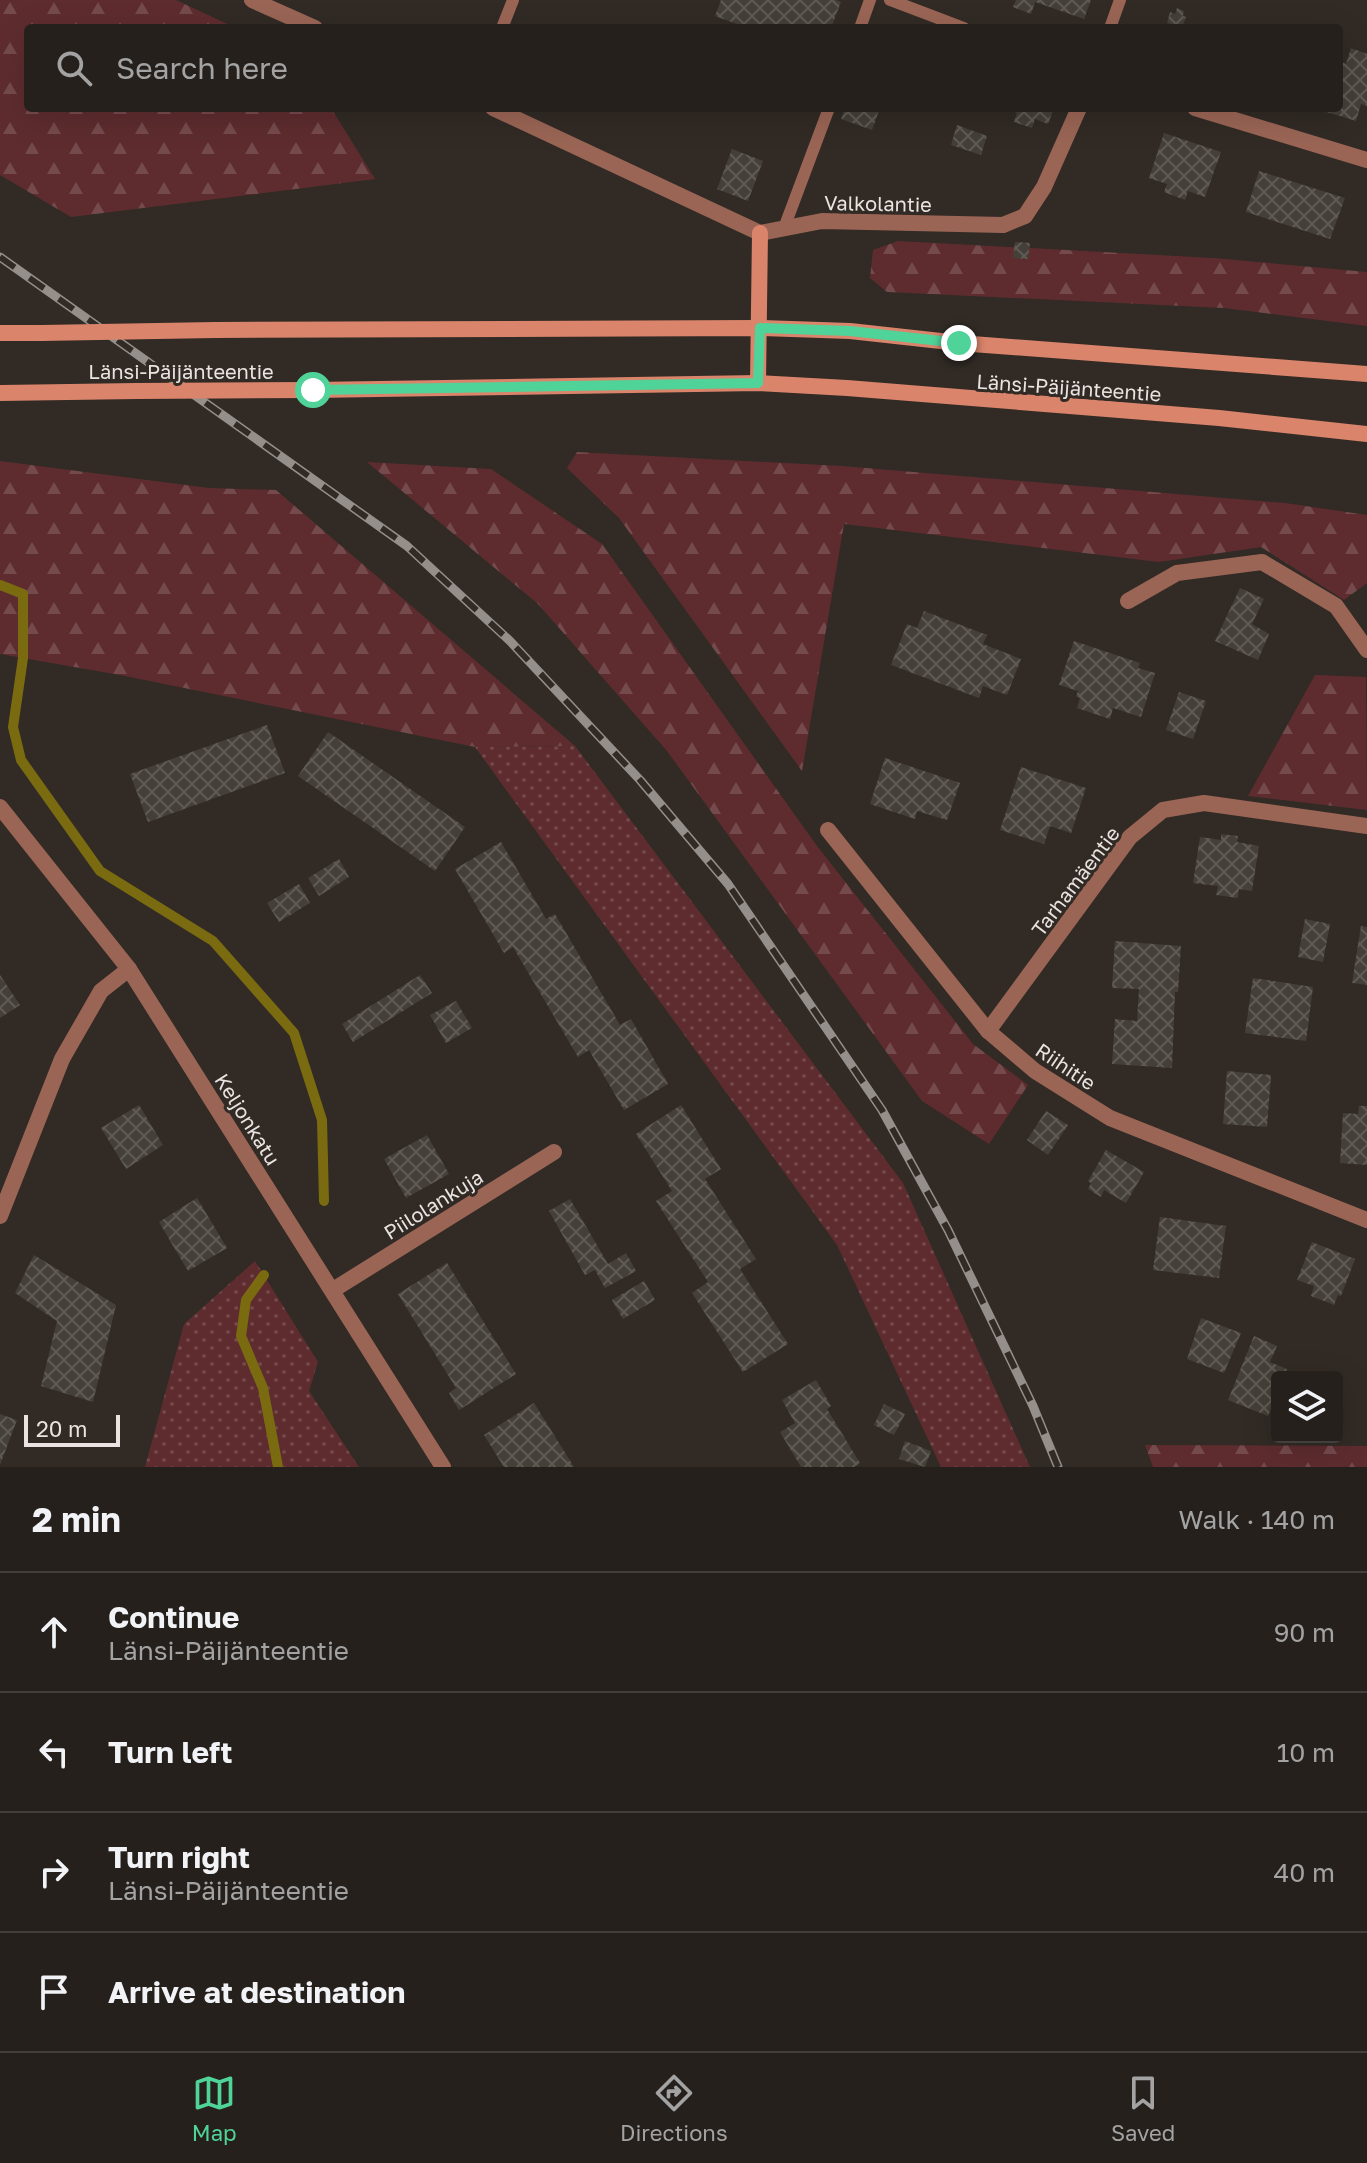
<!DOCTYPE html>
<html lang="en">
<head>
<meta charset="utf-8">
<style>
	body { margin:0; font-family:"Golos Text",sans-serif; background:#2d2825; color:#f1f3f6 }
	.controls { position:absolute; right:24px; bottom:24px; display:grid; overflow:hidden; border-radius:8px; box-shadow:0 8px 32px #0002 }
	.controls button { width:72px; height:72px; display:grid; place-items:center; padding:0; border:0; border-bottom:2px solid #423e3b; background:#25201c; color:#f1f3f6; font:40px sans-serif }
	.scale { position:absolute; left:24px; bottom:20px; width:96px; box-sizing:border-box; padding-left:8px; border:4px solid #e9e4e1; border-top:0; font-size:22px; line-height:28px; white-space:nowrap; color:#e9e4e1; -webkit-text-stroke:6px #312a25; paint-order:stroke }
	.stop { position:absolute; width:24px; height:24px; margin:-18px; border:6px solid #50d398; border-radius:50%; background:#fff }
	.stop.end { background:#50d398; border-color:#fff; box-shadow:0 2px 8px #0008 }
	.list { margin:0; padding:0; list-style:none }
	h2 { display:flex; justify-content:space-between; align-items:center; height:104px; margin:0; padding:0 32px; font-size:34px }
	h2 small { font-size:26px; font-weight:400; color:#a3a3a3 }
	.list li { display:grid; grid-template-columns:52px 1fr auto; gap:24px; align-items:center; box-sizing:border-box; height:120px; padding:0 32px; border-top:2px solid #423e3b }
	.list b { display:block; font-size:30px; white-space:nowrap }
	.list p { margin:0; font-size:26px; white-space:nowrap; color:#a3a3a3 }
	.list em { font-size:26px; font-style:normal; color:#a3a3a3 }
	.icon { flex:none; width:44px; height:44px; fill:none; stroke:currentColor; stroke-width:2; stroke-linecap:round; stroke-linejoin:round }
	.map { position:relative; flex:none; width:1367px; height:1467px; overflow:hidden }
	.search { position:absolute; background:#25201c; box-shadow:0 8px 32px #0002; left:24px; right:24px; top:24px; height:88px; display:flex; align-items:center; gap:20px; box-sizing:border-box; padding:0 28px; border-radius:8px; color:#a3a3a3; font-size:30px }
	.sheet { height:584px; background:#25201c }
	nav { display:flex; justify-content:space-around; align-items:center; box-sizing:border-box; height:112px; border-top:2px solid #423e3b; background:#25201c; font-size:22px; color:#a3a3a3 }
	nav a { display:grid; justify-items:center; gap:4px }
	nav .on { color:#50d398 }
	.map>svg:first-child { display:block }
	.green { fill:url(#green-dots) }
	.forest { fill:url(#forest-firs) }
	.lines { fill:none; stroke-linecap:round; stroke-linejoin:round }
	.stream { stroke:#7a6b11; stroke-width:10 }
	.building { fill:url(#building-cross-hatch) }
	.lane { stroke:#9a6555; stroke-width:12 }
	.street { stroke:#9a6555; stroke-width:16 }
	.secondary { stroke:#d9846b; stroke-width:16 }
	.rail-casing { stroke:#958f8b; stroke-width:9 }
	.rail { stroke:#312a25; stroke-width:6; stroke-dasharray:18; stroke-linecap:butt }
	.secondary-bridge { stroke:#d9846b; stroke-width:16 }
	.route { stroke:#50d398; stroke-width:10 }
	.labels { text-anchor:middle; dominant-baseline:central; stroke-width:6; stroke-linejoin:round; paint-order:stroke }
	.street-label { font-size:20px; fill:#e9e4e1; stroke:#312a25 }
</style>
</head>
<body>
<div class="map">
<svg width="1367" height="1467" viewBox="0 0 1367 1467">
	<defs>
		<pattern id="green-dots" width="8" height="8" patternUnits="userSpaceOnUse" patternTransform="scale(2)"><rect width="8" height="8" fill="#5e2c2f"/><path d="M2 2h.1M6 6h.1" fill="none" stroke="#754a4d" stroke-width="1.8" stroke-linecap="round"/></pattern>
		<pattern id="forest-firs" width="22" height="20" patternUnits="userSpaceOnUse" patternTransform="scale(2)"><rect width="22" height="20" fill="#5e2c2f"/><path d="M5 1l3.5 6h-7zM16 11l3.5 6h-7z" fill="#754a4d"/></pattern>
		<pattern id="building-cross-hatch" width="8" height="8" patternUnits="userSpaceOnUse" patternTransform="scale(2)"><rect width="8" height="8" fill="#443f38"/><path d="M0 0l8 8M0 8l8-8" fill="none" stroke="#5f5b54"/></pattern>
	</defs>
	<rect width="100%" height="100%" fill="#312a25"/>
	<g class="green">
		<polygon points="575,746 903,1183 1030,1467 941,1467 837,1245 475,747"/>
		<polygon points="255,1261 318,1362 309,1391 359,1467 145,1467 184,1324"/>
	</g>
	<g class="forest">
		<polygon points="0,0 176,0 236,28 28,28 28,108 331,108 375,179 71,217 0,175"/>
		<polygon points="898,241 1213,258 1367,272 1367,326 1224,308 887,292 870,278 873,250"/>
		<polygon points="577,452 842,466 1285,503 1367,515 1367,583 1344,600 1261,547 1159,562 844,524 802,771 619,518 567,468"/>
		<polygon points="0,461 209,488 276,490 575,746 475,747 120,675 0,654"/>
		<polygon points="367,462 491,469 602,544 817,846 973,1044 1028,1085 989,1144 922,1101 667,751 538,604"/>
		<polygon points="1315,675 1366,677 1367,810 1248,796"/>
		<polygon points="1145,1445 1367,1446 1367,1467 1153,1467"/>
	</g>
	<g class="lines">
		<g class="stream">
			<polyline points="0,585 23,594 23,658 13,727 21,760 100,871 213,941 294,1033 322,1120 324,1201"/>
			<polyline points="264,1275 246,1300 241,1336 263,1388 278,1467"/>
		</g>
	</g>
	<g class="building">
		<polygon points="721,0 836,0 841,2 831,28 748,28 715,16"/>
		<polygon points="1016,0 1091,0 1084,19 1035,2 1031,14 1013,7"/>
		<polygon points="1177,8 1184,11 1183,16 1186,17 1182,28 1167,23 1170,12 1175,14"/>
		<polygon points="1351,48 1367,54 1367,106 1361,104 1356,121 1317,109 1339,108 1339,61 1346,64"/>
		<polygon points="845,108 880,108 872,130 841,119"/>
		<polygon points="1004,108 1054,108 1048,124 1035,119 1032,128 1014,122 1017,113"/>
		<polygon points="957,125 987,136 981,155 951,145"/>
		<polygon points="1164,133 1221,152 1205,197 1188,191 1185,200 1164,192 1167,184 1149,178"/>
		<polygon points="732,149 763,161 748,201 717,189"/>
		<polygon points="1259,171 1345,198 1330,239 1246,212"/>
		<polygon points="1015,242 1030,243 1028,259 1013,258"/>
		<polygon points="1240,588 1264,599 1252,624 1269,634 1258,660 1215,641"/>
		<polygon points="924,611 987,635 983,644 1021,659 1007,695 983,686 979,698 891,665 907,624 917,628"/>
		<polygon points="1074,641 1140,663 1138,668 1155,673 1141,717 1113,708 1110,719 1077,708 1080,698 1076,696 1078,691 1059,685"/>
		<polygon points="1179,692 1206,701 1193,739 1166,730"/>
		<polygon points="267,725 285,773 148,822 130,774"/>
		<polygon points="328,732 465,827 435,871 298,776"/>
		<polygon points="885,758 960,783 947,820 917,811 915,819 870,804"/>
		<polygon points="1021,767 1086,788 1071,833 1050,826 1044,844 1000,830"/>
		<polygon points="1221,834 1238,836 1237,842 1259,846 1252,891 1239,889 1238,898 1216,895 1218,886 1193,883 1200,837 1221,840"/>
		<polygon points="501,842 546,919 555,914 620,1025 631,1019 668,1084 624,1110 589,1050 578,1057 513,947 504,953 455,869"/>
		<polygon points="339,859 349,877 319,896 308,878"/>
		<polygon points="299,884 310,903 279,922 267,903"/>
		<polygon points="1305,919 1330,924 1323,962 1298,957"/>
		<polygon points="1361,926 1367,927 1367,985 1352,983"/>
		<polygon points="1115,941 1181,946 1178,992 1175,992 1172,1068 1112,1064 1115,1019 1137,1021 1139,989 1112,988"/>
		<polygon points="0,975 20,1005 0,1018"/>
		<polygon points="420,975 432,993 353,1042 342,1024"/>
		<polygon points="1253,978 1313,987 1306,1041 1245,1033"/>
		<polygon points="456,1001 472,1028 446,1043 430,1015"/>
		<polygon points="1227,1071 1271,1075 1267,1127 1223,1124"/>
		<polygon points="139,1105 163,1145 126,1169 101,1128"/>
		<polygon points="681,1105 721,1169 705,1179 756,1259 740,1269 788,1344 743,1372 692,1293 708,1282 656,1201 672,1191 636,1134"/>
		<polygon points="1359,1106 1367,1106 1367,1165 1340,1163 1343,1113 1358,1114"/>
		<polygon points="1046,1111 1068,1125 1048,1155 1027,1140"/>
		<polygon points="427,1135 449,1174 406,1198 384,1159"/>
		<polygon points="1106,1150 1144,1172 1126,1203 1104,1190 1101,1197 1088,1189 1091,1183 1088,1181"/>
		<polygon points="197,1198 227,1248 188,1271 159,1222"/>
		<polygon points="570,1199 608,1264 626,1253 636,1271 605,1288 595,1270 585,1275 549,1211"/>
		<polygon points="1160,1217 1226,1226 1219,1278 1153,1270"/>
		<polygon points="1312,1242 1355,1259 1341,1296 1338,1295 1334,1305 1311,1296 1314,1286 1297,1280"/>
		<polygon points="34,1255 116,1305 93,1402 41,1386 57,1321 15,1293"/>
		<polygon points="447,1263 516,1374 459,1410 449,1393 456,1388 398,1294"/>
		<polygon points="644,1281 655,1300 623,1319 612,1300"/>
		<polygon points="1201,1318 1241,1333 1224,1373 1187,1359"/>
		<polygon points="1254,1336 1277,1346 1270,1362 1287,1369 1284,1377 1277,1377 1277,1395 1268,1416 1228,1400"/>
		<polygon points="816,1380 831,1406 827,1409 860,1463 854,1467 801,1467 780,1432 795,1423 782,1400"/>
		<polygon points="534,1403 574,1467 504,1467 484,1435"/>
		<polygon points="884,1404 905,1414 894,1435 874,1425"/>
		<polygon points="0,1414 17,1420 0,1465"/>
		<polygon points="905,1441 931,1451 925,1467 899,1459"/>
	</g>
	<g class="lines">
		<g class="lane">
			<polyline points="890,0 964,28"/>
			<polyline points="502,28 513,0"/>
			<polyline points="860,28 870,0"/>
			<polyline points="1110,28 1120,0"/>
			<polyline points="784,228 829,108"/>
		</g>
		<g class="street">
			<polyline points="252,0 315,28"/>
			<polyline points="493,108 760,233 822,221 1003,225 1025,216 1044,187 1079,108"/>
			<polyline points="1195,108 1367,160"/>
			<polyline points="1128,601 1177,573 1262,562 1336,606 1367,650"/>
			<polyline points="0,807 129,969 443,1467"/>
			<polyline points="828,830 988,1031 1035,1071 1110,1118 1367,1220"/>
			<polyline points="988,1031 1130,837 1163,810 1204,803 1367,826"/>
			<polyline points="0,1216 62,1059 101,991 129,969"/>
			<polyline points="333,1290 554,1152"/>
		</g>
		<g class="secondary">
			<polyline points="215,330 760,328 850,331 959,343 1367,374"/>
			<polyline points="0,333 41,333"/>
			<polyline points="758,383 760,233"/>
			<polyline points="313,390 758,383 847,388 1219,418 1367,434"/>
			<polyline points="0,393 137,391"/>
		</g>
		<g class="rail-casing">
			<polyline id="rail" points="0,257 407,546 510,641 640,780 728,884 882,1110 948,1230 1033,1406 1058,1467"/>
		</g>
		<use href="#rail" class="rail"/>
		<g class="secondary-bridge">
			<polyline points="41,333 215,330"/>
			<polyline points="137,391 313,390"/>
		</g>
	</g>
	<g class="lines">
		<polyline class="route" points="313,390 758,383 760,328 850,331 959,343"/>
	</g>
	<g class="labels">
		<g class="street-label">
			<text transform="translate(878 203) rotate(1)">Valkolantie</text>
			<text x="181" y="371">Länsi-Päijänteentie</text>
			<text transform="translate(1069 387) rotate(4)">Länsi-Päijänteentie</text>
			<text transform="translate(1075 881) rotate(-53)">Tarhamäentie</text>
			<text transform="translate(1066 1066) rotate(34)">Riihitie</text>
			<text transform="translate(248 1119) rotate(58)">Keljonkatu</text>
			<text transform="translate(433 1204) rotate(-32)">Piilolankuja</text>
		</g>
	</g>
</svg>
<div class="controls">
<button><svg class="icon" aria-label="layers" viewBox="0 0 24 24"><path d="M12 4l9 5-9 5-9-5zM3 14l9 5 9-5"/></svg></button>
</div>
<div class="scale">20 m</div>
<div class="stop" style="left:313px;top:390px"></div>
<div class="stop end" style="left:959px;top:343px"></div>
<div class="search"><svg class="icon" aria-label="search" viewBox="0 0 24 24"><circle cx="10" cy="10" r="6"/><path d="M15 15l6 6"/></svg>Search here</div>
</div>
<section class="sheet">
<h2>2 min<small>Walk · 140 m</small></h2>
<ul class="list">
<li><svg class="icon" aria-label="ahead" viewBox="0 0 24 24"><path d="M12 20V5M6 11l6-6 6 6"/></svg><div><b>Continue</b><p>Länsi-Päijänteentie</p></div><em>90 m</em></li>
<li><svg class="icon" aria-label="left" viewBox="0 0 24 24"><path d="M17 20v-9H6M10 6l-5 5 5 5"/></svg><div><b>Turn left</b></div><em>10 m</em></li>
<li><svg class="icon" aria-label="right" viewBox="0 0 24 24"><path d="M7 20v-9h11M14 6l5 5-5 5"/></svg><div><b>Turn right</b><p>Länsi-Päijänteentie</p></div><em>40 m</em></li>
<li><svg class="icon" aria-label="arrive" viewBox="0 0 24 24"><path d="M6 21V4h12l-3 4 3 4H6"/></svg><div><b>Arrive at destination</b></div></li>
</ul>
</section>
<nav>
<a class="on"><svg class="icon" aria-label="map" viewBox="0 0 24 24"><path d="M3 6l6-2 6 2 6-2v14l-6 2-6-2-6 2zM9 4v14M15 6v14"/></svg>Map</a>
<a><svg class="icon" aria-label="directions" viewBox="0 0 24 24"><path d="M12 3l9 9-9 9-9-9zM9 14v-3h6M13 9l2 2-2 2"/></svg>Directions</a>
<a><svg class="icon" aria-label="saved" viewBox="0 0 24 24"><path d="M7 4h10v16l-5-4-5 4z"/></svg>Saved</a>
</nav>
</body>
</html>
